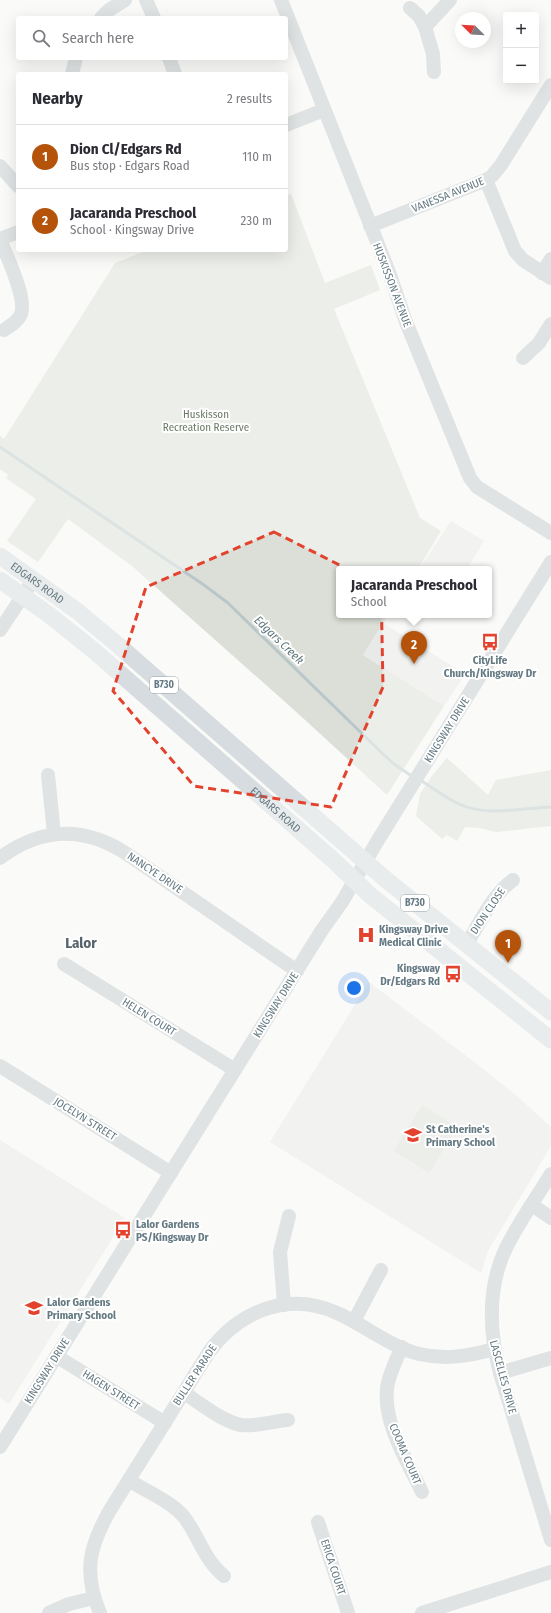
<!DOCTYPE html>
<html lang="en">
<head>
<meta charset="utf-8">
<style>
	body { margin:0; font-family:"Fira Sans Condensed",sans-serif; background:#f2f2f3; color:#2b2b33 }
	.controls { position:absolute; right:12px; top:12px; display:grid; overflow:hidden; border-radius:4px; box-shadow:0 4px 16px #0002 }
	.controls button { width:36px; height:36px; display:grid; place-items:center; padding:0; border:0; border-bottom:1px solid #e1e1e2; background:#fff; color:#2b2b33; font:20px sans-serif }
	.compass { position:absolute; left:455px; top:12px; width:36px; height:36px; border-radius:50%; background:#fff; box-shadow:0 4px 16px #0002; rotate:294deg }
	.you { position:absolute; left:354px; top:988px; width:14px; height:14px; margin:-10px; border:3px solid #fff; border-radius:50%; background:#1a73e8; box-shadow:0 0 0 6px #1a73e833 }
	.badge { display:grid; place-items:center; width:26px; height:26px; border-radius:50%; background:#b45309; color:#fff; font-size:13px; font-weight:700 }
	.pin { position:absolute; translate:-50% -33px; filter:drop-shadow(0 1px 2px #0008) }
	.pin::after { content:''; position:absolute; top:21px; width:14px; height:12px; background:inherit; clip-path:polygon(0 0,100% 0,50% 100%) }
	.popup { position:absolute; left:336px; top:566px; width:156px; height:52px; box-sizing:border-box; display:grid; place-content:center; border-radius:4px; background:#fff; filter:drop-shadow(0 1px 3px #0005); font-size:13px; white-space:nowrap; color:#7c7c81 }
	.popup b { font-size:15px; color:#2b2b33 }
	.popup::after { content:''; position:absolute; left:50%; top:100%; margin-left:-8px; border:8px solid transparent; border-top-color:#fff }
	.list { margin:0; padding:0; list-style:none }
	h2 { display:flex; justify-content:space-between; align-items:center; height:52px; margin:0; padding:0 16px; font-size:17px }
	h2 small { font-size:13px; font-weight:400; color:#7c7c81 }
	.list li { display:grid; grid-template-columns:26px 1fr auto; gap:12px; align-items:center; box-sizing:border-box; height:64px; padding:0 16px; border-top:1px solid #e1e1e2 }
	.list b { display:block; font-size:15px; white-space:nowrap }
	.list p { margin:0; font-size:13px; white-space:nowrap; color:#7c7c81 }
	.list em { font-size:13px; font-style:normal; color:#7c7c81 }
	.icon { flex:none; width:22px; height:22px; fill:none; stroke:currentColor; stroke-width:2; stroke-linecap:round; stroke-linejoin:round }
	.map { position:relative; flex:none; width:551px; height:1613px; overflow:hidden }
	.search { position:absolute; background:#fff; box-shadow:0 4px 16px #0002; left:16px; top:16px; width:272px; height:44px; display:flex; align-items:center; gap:10px; box-sizing:border-box; padding:0 14px; border-radius:4px; color:#7c7c81; font-size:15px }
	.panel { position:absolute; background:#fff; box-shadow:0 4px 16px #0002; left:16px; top:72px; width:272px; height:180px; border-radius:4px }
	.map>svg:first-child { display:block }
	.built { fill:#e8eae9 }
	.green { fill:#dbdfd7 }
	.lines { fill:none; stroke-linecap:round; stroke-linejoin:round }
	.stream { stroke:#b9c7ca; stroke-width:3 }
	.minor { stroke:#c1c7ca; stroke-width:14 }
	.major { stroke:#d6dcdf; stroke-width:17 }
	.marked { fill:none; stroke:#e3422e; stroke-width:3; stroke-dasharray:8 5; stroke-linejoin:round }
	.labels { text-anchor:middle; dominant-baseline:central; stroke-width:4; stroke-linejoin:round; paint-order:stroke }
	.shield { fill:#fff; stroke:#93a2a8; stroke-width:1 }
	.shield-label { font-size:10px; font-weight:bold; fill:#657a83 }
	.street-label { font-size:11px; fill:#657a83; stroke:#fff }
	.park-label { font-size:11px; fill:#6b7a64; stroke:#fff }
	.poi-label { font-size:11px; font-weight:bold; fill:#657a83; stroke:#fff; text-anchor:start }
	.water-label { font-size:12px; font-style:italic; fill:#60787c; stroke:#fff }
	.district-label { font-size:15px; font-weight:bold; fill:#57666e; stroke:#fff }
</style>
</head>
<body>
<div class="map">
<svg width="551" height="1613" viewBox="0 0 551 1613">
	<rect width="100%" height="100%" fill="#fafaf8"/>
	<g class="built">
		<polygon points="451,521 484,541 467,569 419,569"/>
		<polygon points="383,623 465,674 444,706 363,655"/>
		<polygon points="369,982 469,1058 516,1095 551,1127 551,1146 488,1251 481,1273 270,1142"/>
		<polygon points="0,1140 125,1218 9,1404 0,1398"/>
	</g>
	<g class="green">
		<polygon points="291,194 325,283 371,265 380,290 334,309 420,518 441,531 418,569 339,569 339,615 388,615 363,655 444,706 387,795 293,709 132,566 68,519 38,562 7,541 36,499 6,478 8,475 0,469 0,436 4,439 115,263 148,250 286,250 286,196"/>
		<polygon points="447,758 488,795 496,780 551,770 551,826 496,832 480,828 465,827 457,841 447,835 442,839 416,816 420,794 431,777"/>
		<polygon points="422,1105 457,1127 429,1173 394,1151"/>
	</g>
	<g class="lines">
		<g class="stream">
			<polyline points="0,447 204,585 228,603 384,755 394,764 413,777"/>
			<path d="M 420,780 C 433,788 446,798 459,804 C 487,817 522,808 551,807"/>
		</g>
		<g class="minor">
			<polyline points="146,0 154,18"/>
			<polyline points="281,0 389,272 406,322 470,478 477,487 551,533"/>
			<polyline points="410,8 419,16 425,27"/>
			<polyline points="101,18 109,10 125,0"/>
			<polyline points="169,58 175,74"/>
			<polyline points="434,72 433,54 425,27 450,0"/>
			<polyline points="72,74 76,58"/>
			<polyline points="286,125 324,110"/>
			<polyline points="0,166 18,186"/>
			<polyline points="486,180 515,251 523,260 551,278"/>
			<polyline points="370,226 486,180 492,176 501,165 551,85"/>
			<path d="M 0,239 C 6,255 29,301 20,316 C 17,322 10,326 4,330"/>
			<polyline points="0,239 18,232"/>
			<polyline points="542,273 551,259"/>
			<polyline points="523,358 539,343 551,324"/>
			<polyline points="0,630 34,579"/>
			<polyline points="48,775 54,834"/>
			<path d="M 0,858 C 41,827 84,826 127,854 L 297,971"/>
			<path d="M 466,945 C 480,923 492,895 513,880"/>
			<polyline points="64,964 235,1070"/>
			<polyline points="0,1066 171,1173"/>
			<path d="M 551,1174 C 536,1198 519,1222 506,1248 C 487,1288 489,1331 500,1373 L 551,1540"/>
			<polyline points="532,1205 551,1218"/>
			<polyline points="284,1305 280,1252 289,1216"/>
			<polyline points="354,1321 381,1270"/>
			<path d="M 402,1347 C 396,1360 389,1374 387,1388 C 383,1423 407,1461 422,1492"/>
			<polyline points="56,1356 165,1423"/>
			<polyline points="500,1373 551,1358"/>
			<path d="M 184,1393 C 200,1403 223,1422 241,1425 C 256,1427 273,1421 288,1420"/>
			<polyline points="0,1447 322,930 342,902 378,840 551,562"/>
			<path d="M 130,1481 C 146,1491 172,1502 184,1517 C 199,1536 204,1560 224,1576"/>
			<polyline points="318,1522 348,1613"/>
			<polyline points="49,1613 69,1604 94,1598"/>
			<path d="M 100,1613 C 83,1572 89,1547 110,1510 L 209,1352 C 239,1311 288,1291 337,1313 C 363,1324 392,1348 419,1354 C 445,1360 469,1356 494,1349"/>
			<polyline points="422,1613 551,1572"/>
		</g>
		<g class="major">
			<path id="s1" d="M 0,556 L 77,611 L 118,645 L 384,878 L 551,1012"/>
			<path id="s2" d="M 0,580 L 48,614 L 92,649 L 332,859 L 370,895 L 551,1040"/>
		</g>
	</g>
	<path d="M0 0H551V1613H0ZM 274,532 L 381,586 L 383,687 L 331,807 L 194,786 L 113,691 L 146,587 Z" fill="#fafaf8" fill-opacity=".55" fill-rule="evenodd"/>
	<path class="marked" d="M 274,532 L 381,586 L 383,687 L 331,807 L 194,786 L 113,691 L 146,587 Z"/>
	<defs>
		<g id="bus-bare" transform="scale(1.38)"><path d="M-5-6H5V4H4V6H2V4H-2V6H-4V4H-5ZM-3.5-4V0h7V-4ZM-3.5 1.2v1.5H-2V1.2ZM2 1.2v1.5H3.5V1.2Z" fill="#e3422e" stroke="#fff" stroke-width="2.5" paint-order="stroke"/></g>
		<g id="hospital-bare" transform="scale(1.38)"><path d="M-5-5h3v3.5h4V-5h3V5h-3V1.5h-4V5h-3Z" fill="#e3422e" stroke="#fff" stroke-width="2.5" paint-order="stroke"/></g>
		<g id="school-bare" transform="scale(1.38)"><path d="M0-5L7-2L0 1L-7-2ZM-4 1L0 2.5L4 1V4Q0 6-4 4Z" fill="#e3422e" stroke="#fff" stroke-width="2.5" paint-order="stroke"/></g>
	</defs>
	<g fill-rule="evenodd">
		<use href="#bus-bare" x="490" y="642"/>
		<use href="#hospital-bare" x="366" y="935"/>
		<use href="#bus-bare" x="453" y="974"/>
		<use href="#school-bare" x="413" y="1135"/>
		<use href="#bus-bare" x="123" y="1230"/>
		<use href="#school-bare" x="34" y="1308"/>
	</g>
	<g class="labels">
		<g class="shield">
			<rect x="150" y="677" width="28" height="16" rx="3"/>
			<rect x="401" y="895" width="28" height="16" rx="3"/>
		</g>
		<g class="shield-label">
			<text x="164" y="685">B730</text>
			<text x="415" y="903">B730</text>
		</g>
		<g class="street-label">
			<text transform="translate(448 195) rotate(-22)">VANESSA AVENUE</text>
			<text transform="translate(392 285) rotate(69)">HUSKISSON AVENUE</text>
			<text stroke="none"><textPath href="#s1" startOffset="46">EDGARS ROAD</textPath></text>
			<text transform="translate(447 730) rotate(-58)">KINGSWAY DRIVE</text>
			<text stroke="none"><textPath href="#s2" startOffset="359">EDGARS ROAD</textPath></text>
			<text transform="translate(155 873) rotate(34)">NANCYE DRIVE</text>
			<text transform="translate(488 911) rotate(-56)">DION CLOSE</text>
			<text transform="translate(276 1005) rotate(-58)">KINGSWAY DRIVE</text>
			<text transform="translate(149 1017) rotate(32)">HELEN COURT</text>
			<text transform="translate(85 1119) rotate(32)">JOCELYN STREET</text>
			<text transform="translate(47 1371) rotate(-58)">KINGSWAY DRIVE</text>
			<text transform="translate(195 1375) rotate(-57)">BULLER PARADE</text>
			<text transform="translate(503 1377) rotate(75)">LASCELLES DRIVE</text>
			<text transform="translate(111 1390) rotate(32)">HAGEN STREET</text>
			<text transform="translate(405 1454) rotate(67)">COOMA COURT</text>
			<text transform="translate(333 1567) rotate(72)">ERICA COURT</text>
		</g>
		<g class="park-label">
			<text x="206" y="414">Huskisson<tspan x="206" dy="13">Recreation Reserve</tspan></text>
		</g>
		<g class="poi-label">
			<text x="490" y="660" text-anchor="middle">CityLife<tspan x="490" dy="13">Church/Kingsway Dr</tspan></text>
			<text x="379" y="929">Kingsway Drive<tspan x="379" dy="13">Medical Clinic</tspan></text>
			<text x="440" y="968" text-anchor="end">Kingsway<tspan x="440" dy="13">Dr/Edgars Rd</tspan></text>
			<text x="426" y="1129">St Catherine's<tspan x="426" dy="13">Primary School</tspan></text>
			<text x="136" y="1224">Lalor Gardens<tspan x="136" dy="13">PS/Kingsway Dr</tspan></text>
			<text x="47" y="1302">Lalor Gardens<tspan x="47" dy="13">Primary School</tspan></text>
		</g>
		<g class="water-label">
			<text transform="translate(279 640) rotate(44)">Edgars Creek</text>
		</g>
		<g class="district-label">
			<text x="81" y="943">Lalor</text>
		</g>
	</g>
</svg>
<div class="controls">
<button>+</button>
<button>−</button>
</div>
<svg class="compass" viewBox="-18 -18 36 36"><path d="M0-13l5 13h-10z" fill="#e53935"/><path d="M0 13l5-13h-10z" fill="#7c7c81"/></svg>
<div class="you"></div>
<div class="pin badge" style="left:508px;top:963px">1</div>
<div class="pin badge" style="left:414px;top:664px">2</div>
<div class="popup"><b>Jacaranda Preschool</b>School</div>
<div class="search"><svg class="icon" aria-label="search" viewBox="0 0 24 24"><circle cx="10" cy="10" r="6"/><path d="M15 15l6 6"/></svg>Search here</div>
<section class="panel">
<h2>Nearby<small>2 results</small></h2>
<ul class="list">
<li><span class="badge">1</span><div><b>Dion Cl/Edgars Rd</b><p>Bus stop · Edgars Road</p></div><em>110 m</em></li>
<li><span class="badge">2</span><div><b>Jacaranda Preschool</b><p>School · Kingsway Drive</p></div><em>230 m</em></li>
</ul>
</section>
</div>
</body>
</html>
